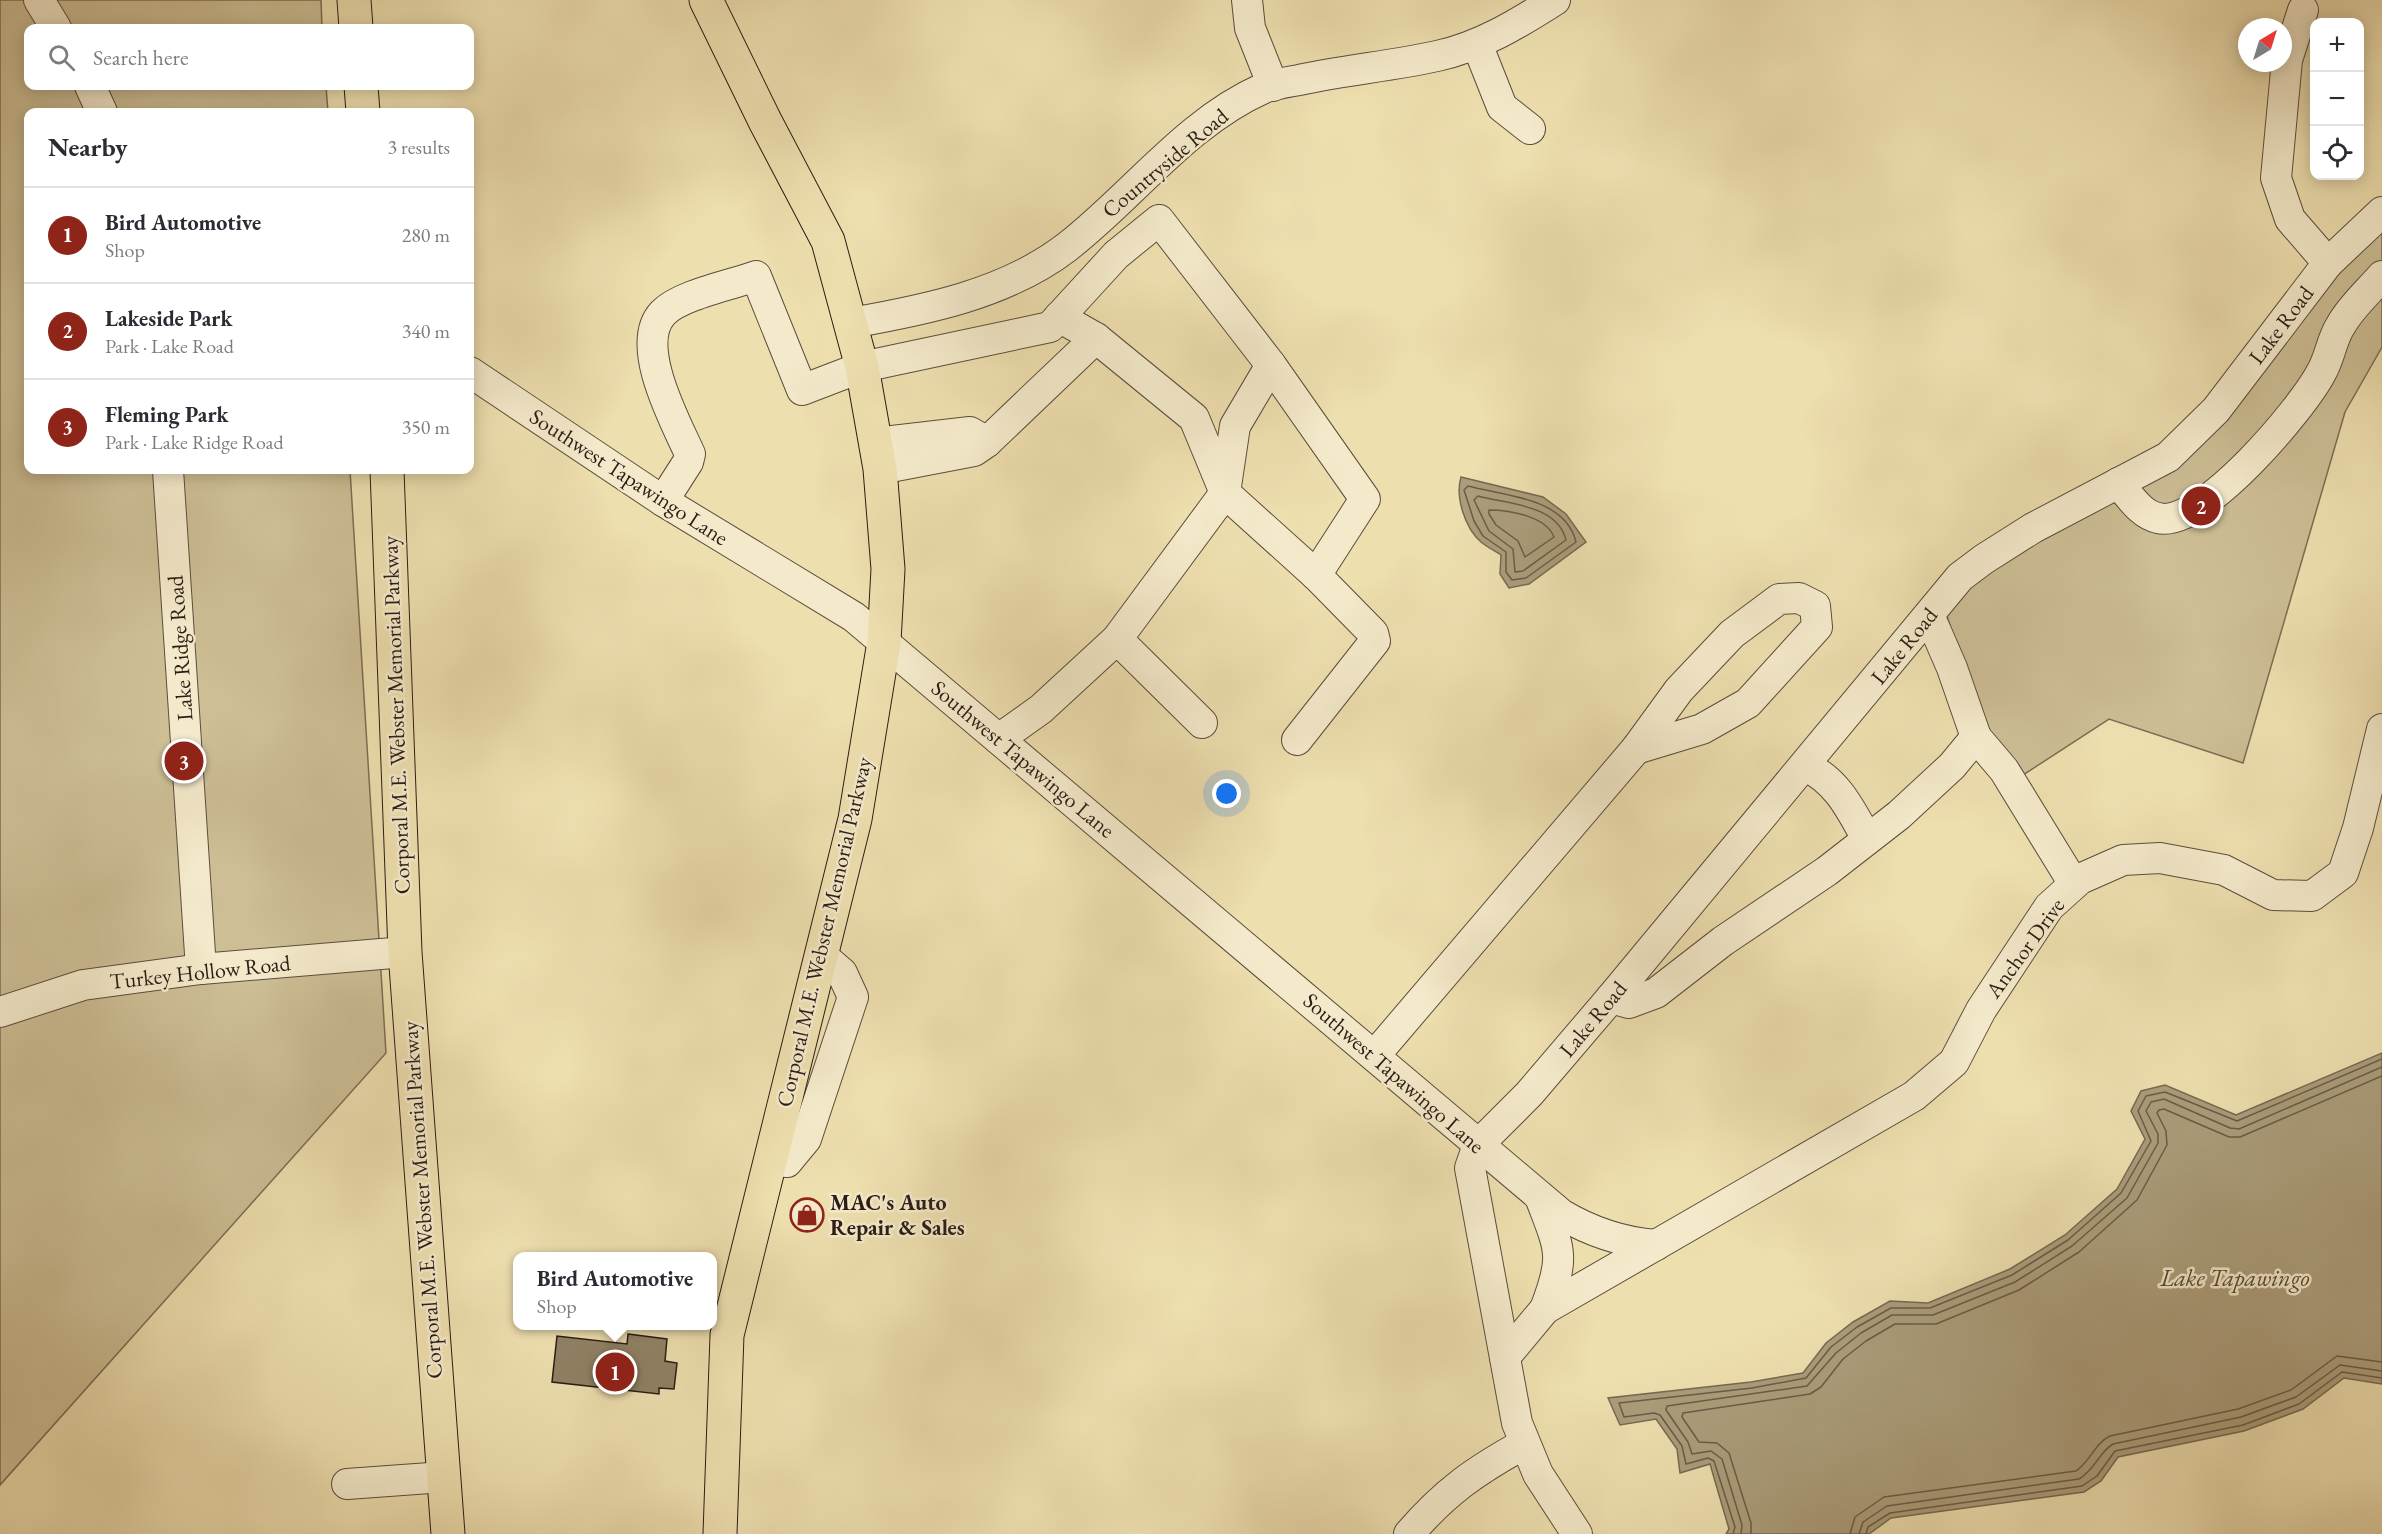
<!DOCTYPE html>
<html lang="en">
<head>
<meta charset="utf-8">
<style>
	body { margin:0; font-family:"EB Garamond",serif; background:#f2f2f3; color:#2b2b33 }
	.controls { position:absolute; right:18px; top:18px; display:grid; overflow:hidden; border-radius:12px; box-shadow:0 3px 15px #0003 }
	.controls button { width:54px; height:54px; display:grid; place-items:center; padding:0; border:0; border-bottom:2px solid #e1e1e2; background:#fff; color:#2b2b33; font:30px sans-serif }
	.compass { position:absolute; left:2238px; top:18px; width:54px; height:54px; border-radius:50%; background:#fff; box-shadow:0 3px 15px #0003; rotate:38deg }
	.you { position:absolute; left:1227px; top:794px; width:21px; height:21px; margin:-15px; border:4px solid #fff; border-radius:50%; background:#1a73e8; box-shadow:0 0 0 9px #1a73e833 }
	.badge { display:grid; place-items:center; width:39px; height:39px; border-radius:50%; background:#8f2418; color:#fff; font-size:20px; font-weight:700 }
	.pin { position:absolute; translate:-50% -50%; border:3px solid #fff; box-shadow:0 2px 6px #0006 }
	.popup { position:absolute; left:513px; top:1252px; width:204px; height:78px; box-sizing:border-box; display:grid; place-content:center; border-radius:12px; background:#fff; filter:drop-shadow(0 2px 4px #0005); font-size:20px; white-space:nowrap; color:#7c7c81 }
	.popup b { font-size:22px; color:#2b2b33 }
	.popup::after { content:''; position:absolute; left:50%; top:100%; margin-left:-12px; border:12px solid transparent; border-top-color:#fff }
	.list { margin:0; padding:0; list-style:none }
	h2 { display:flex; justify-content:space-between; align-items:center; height:78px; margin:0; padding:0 24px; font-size:26px }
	h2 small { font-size:20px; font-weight:400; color:#7c7c81 }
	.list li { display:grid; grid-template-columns:39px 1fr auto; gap:18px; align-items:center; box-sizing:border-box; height:96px; padding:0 24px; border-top:2px solid #e1e1e2 }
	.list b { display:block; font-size:22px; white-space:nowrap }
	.list p { margin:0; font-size:20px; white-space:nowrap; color:#7c7c81 }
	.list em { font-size:20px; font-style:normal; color:#7c7c81 }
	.icon { flex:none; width:33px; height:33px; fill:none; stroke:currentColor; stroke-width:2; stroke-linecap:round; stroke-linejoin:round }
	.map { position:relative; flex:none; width:2382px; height:1534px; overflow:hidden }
	.search { position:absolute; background:#fff; box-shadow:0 3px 15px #0003; left:24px; top:24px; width:450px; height:66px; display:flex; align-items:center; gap:15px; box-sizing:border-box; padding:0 21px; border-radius:12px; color:#7c7c81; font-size:22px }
	.panel { position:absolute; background:#fff; box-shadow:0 3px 15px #0003; left:24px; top:108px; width:450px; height:366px; border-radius:12px }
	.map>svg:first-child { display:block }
	.green { fill:#cdbe95; stroke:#7c6d55; stroke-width:1.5 }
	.water { fill:#ab9d7b; stroke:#776952; stroke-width:1.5 }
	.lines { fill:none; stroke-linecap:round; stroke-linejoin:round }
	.shore { stroke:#6a5c48; stroke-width:1.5 }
	.building { fill:#908165; stroke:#2a1c15; stroke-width:1.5 }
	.minor-casing { stroke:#5b4d3c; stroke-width:32 }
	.major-casing { stroke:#2a1c15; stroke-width:35 }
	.minor { stroke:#f4eacb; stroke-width:30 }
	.major { stroke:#eedfaf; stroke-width:33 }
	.labels { text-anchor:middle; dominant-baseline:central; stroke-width:5; stroke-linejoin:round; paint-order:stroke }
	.street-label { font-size:22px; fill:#2a1c15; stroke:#f4eacb }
	.poi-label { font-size:22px; font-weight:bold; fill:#2a1c15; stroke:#f4eacb; text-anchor:start }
	.water-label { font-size:24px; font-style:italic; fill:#574939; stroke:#f4eacb }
</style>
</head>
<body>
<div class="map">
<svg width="2382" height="1534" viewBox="0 0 2382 1534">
	<rect width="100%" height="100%" fill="#eedfaf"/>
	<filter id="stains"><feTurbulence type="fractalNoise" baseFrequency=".00333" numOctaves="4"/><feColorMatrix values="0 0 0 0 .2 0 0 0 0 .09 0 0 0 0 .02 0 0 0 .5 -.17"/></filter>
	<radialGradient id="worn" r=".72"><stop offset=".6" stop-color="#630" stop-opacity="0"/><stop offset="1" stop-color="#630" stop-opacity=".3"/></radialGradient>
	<g class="green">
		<polygon points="0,0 321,0 322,28 28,28 28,86 326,86 328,112 28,112 28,470 350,470 386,1053 0,1485"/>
		<polygon points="2382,212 2382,347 2345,412 2243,763 2109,719 2017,779 1986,741 1942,600 2168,457"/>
	</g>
	<g class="water">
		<path d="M 1461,477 L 1543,497 L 1566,514 L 1586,542 L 1529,584 L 1509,588 L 1500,574 L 1501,555 C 1495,551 1487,547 1481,542 C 1465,528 1455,497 1461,477 Z"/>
		<polygon points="2382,1053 2382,1384 2344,1378 2303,1409 2244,1431 2118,1457 2101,1481 2084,1492 1891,1518 1869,1534 1726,1534 1729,1529 1710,1464 1680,1473 1677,1449 1656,1419 1620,1425 1608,1398 1751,1382 1803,1373 1826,1343 1853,1322 1890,1301 1928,1303 2010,1269 2065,1235 2117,1189 2145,1139 2131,1111 2141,1091 2165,1085 2236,1115"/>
	</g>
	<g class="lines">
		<g class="shore">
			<path d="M 1468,486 C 1504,496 1565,497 1576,542 L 1526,578 L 1512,580 L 1506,572 L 1506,552 L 1483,536 L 1474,521 L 1464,490 Z"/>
			<path d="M 1478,496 C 1506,504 1557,504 1566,540 L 1523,571 L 1515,572 L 1513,549 L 1489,531 L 1474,500 Z"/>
			<path d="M 1489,510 C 1509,510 1546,516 1554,537 L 1525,557 L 1518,541 L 1496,525 L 1489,514 Z"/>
			<polyline points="1733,1534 1735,1527 1714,1461 1708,1458 1686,1464 1682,1446 1660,1415 1654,1413 1624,1417 1619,1403 1752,1388 1806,1378 1831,1347 1857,1327 1891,1308 1930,1308 2012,1275 2068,1240 2121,1193 2151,1141 2138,1111 2146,1096 2165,1092 2237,1121 2382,1059"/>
			<polyline points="1741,1534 1742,1525 1722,1459 1711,1451 1692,1454 1688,1442 1666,1410 1667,1406 1807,1386 1836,1353 1861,1333 1892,1315 1933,1315 2015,1282 2072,1246 2127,1198 2158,1143 2158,1134 2146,1111 2151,1102 2164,1099 2230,1128 2239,1129 2382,1067"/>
			<polyline points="1751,1534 1751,1523 1729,1453 1717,1443 1699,1442 1682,1417 1683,1413 1810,1394 1821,1387 1843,1359 1866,1341 1895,1324 1936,1324 2019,1290 2079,1252 2137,1200 2167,1145 2166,1131 2157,1113 2159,1110 2164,1109 2229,1137 2240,1137 2382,1076"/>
			<path d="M 1850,1534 L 1855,1517 L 1884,1497 L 2076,1471 C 2090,1462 2095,1443 2110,1436 L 2238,1409 L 2291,1390 L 2337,1356 L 2382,1362"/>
			<path d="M 1859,1534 L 1863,1522 L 1887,1506 L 2079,1479 C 2095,1470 2099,1452 2113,1444 L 2241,1417 L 2296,1397 L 2340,1365 L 2382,1371"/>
			<polyline points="1866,1534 1868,1527 1890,1513 2082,1486 2097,1476 2115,1451 2243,1425 2299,1404 2342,1372 2382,1378"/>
		</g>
	</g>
	<polygon class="building" points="628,1334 667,1339 665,1361 677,1363 674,1389 659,1388 659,1394 552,1382 557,1336 627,1344"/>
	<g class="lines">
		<g class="minor-casing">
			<g id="minor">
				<polyline points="39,0 56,28"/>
				<polyline points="1247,0 1250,28 1273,86"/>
				<polyline points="2303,10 2287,60 2276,178 2290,219 2328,263"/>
				<polyline points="1477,44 1502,107 1530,129"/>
				<polyline points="90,86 102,112"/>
				<path d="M 851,323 C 925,310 1006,294 1067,247 C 1133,196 1185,123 1264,88 C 1274,84 1288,82 1299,80 C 1345,70 1392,66 1437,56 C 1480,47 1519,23 1555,0"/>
				<polyline points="1096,338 1194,418 1225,493"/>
				<polyline points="1271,365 1365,499 1316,575"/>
				<path d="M 470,372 L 663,501 L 854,617 L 1561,1214 C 1591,1232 1620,1242 1656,1245"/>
				<polyline points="875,443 970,432 987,442"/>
				<polyline points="880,469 974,451 987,442 1096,338 1059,317"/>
				<polyline points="168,470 201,969"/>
				<path d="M 2118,483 C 2130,496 2140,514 2158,518 C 2201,530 2304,407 2322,371 C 2330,357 2332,338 2341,325 C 2351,307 2368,292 2382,276"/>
				<path d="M 663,501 L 688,462 L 690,454 C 675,421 633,344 663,313 C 680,295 731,285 756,276 L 802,390 L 862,367 L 1050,327 L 1116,255 L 1159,220 L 1271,365 L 1235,426 L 1225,493"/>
				<polygon points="1799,598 1815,606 1817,627 1748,703 1702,729 1636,749 1679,690 1732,634 1779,599"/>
				<polyline points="1117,639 1225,493 1316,575 1373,633 1375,641 1297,740"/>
				<polyline points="1976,737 2004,770 2074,884"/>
				<polyline points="999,739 1041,709 1117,639 1202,723"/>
				<path d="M 1805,766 C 1837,780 1851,810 1867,839"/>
				<polyline points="1611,998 1629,1003 1656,993 1723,941 1827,871 1899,815 1952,766 1976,737 1952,668 1929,615"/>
				<polyline points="0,1012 83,985 201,969 405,952"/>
				<polyline points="1375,1055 1636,749"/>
				<polyline points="770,1160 787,1162 806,1139 853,997 842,973 821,955"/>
				<path d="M 1540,1197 C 1560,1250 1566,1255 1545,1309"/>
				<polyline points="1505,1357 1545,1309 1914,1096 1954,1062 1981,1010 2049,907 2080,879 2123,860 2160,858 2224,870 2273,895 2312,896 2343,873 2358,828 2382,729"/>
				<polyline points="347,1484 444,1477"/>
				<path d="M 1409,1534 C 1445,1492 1475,1471 1524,1444"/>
				<polyline points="1577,1534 1538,1474 1517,1423 1470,1168 1478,1145 1529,1094 1611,998 1960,577 1984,559 2033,528 2168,457 2216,410 2328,263 2382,212"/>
			</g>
		</g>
		<g class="major-casing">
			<g id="major">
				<polyline points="354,0 356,28"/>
				<polyline points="706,0 765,121 828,241 862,367 880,469 888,569 884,642 855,819 727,1335 720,1534"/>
				<polyline points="361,86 363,112"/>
				<polyline points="387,470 405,952 448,1534"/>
			</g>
		</g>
		<use href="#minor" class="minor"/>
		<use href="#major" class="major"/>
	</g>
	<defs>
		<g id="shop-ring" transform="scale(1.725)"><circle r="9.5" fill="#f4eacb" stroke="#8f2418" stroke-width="1.5"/><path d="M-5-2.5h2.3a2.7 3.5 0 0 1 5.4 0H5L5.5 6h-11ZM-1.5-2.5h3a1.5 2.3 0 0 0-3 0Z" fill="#8f2418"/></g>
	</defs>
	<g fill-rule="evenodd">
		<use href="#shop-ring" x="807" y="1215"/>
	</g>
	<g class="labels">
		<g class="street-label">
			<text transform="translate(1165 163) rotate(-40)">Countryside Road</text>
			<text transform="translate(2281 325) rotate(-53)">Lake Road</text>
			<text transform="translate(629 477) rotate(33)">Southwest Tapawingo Lane</text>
			<text transform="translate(1904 646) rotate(-51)">Lake Road</text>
			<text transform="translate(180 648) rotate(-94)">Lake Ridge Road</text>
			<text transform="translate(396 715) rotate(-92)">Corporal M.E. Webster Memorial Parkway</text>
			<text transform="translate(1023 759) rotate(40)">Southwest Tapawingo Lane</text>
			<text transform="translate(824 932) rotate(-77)">Corporal M.E. Webster Memorial Parkway</text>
			<text transform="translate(2025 948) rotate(-54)">Anchor Drive</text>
			<text transform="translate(200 972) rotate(-6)">Turkey Hollow Road</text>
			<text transform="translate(1593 1019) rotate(-50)">Lake Road</text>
			<text transform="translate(1394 1073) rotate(41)">Southwest Tapawingo Lane</text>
			<text transform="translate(422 1200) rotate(-94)">Corporal M.E. Webster Memorial Parkway</text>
		</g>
		<g class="poi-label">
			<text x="830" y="1202">MAC's Auto<tspan x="830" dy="25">Repair &amp; Sales</tspan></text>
		</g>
		<g class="water-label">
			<text x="2235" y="1277">Lake Tapawingo</text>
		</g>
	</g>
	<rect width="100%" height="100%" filter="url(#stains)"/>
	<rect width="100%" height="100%" fill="url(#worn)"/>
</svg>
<div class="controls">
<button>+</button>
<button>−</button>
<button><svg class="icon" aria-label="locate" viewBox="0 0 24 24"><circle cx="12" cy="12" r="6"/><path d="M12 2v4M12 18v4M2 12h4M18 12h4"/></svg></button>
</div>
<svg class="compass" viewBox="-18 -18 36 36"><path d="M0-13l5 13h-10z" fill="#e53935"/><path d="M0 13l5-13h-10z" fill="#7c7c81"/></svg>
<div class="you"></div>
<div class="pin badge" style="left:615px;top:1372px">1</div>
<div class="popup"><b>Bird Automotive</b>Shop</div>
<div class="pin badge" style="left:2201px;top:506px">2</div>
<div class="pin badge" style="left:184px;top:761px">3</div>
<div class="search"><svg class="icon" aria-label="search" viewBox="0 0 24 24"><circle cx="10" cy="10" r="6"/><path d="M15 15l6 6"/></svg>Search here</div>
<section class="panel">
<h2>Nearby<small>3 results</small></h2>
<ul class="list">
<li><span class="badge">1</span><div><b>Bird Automotive</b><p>Shop</p></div><em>280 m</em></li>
<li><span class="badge">2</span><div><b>Lakeside Park</b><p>Park · Lake Road</p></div><em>340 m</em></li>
<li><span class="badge">3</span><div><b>Fleming Park</b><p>Park · Lake Ridge Road</p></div><em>350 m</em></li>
</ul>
</section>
</div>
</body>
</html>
